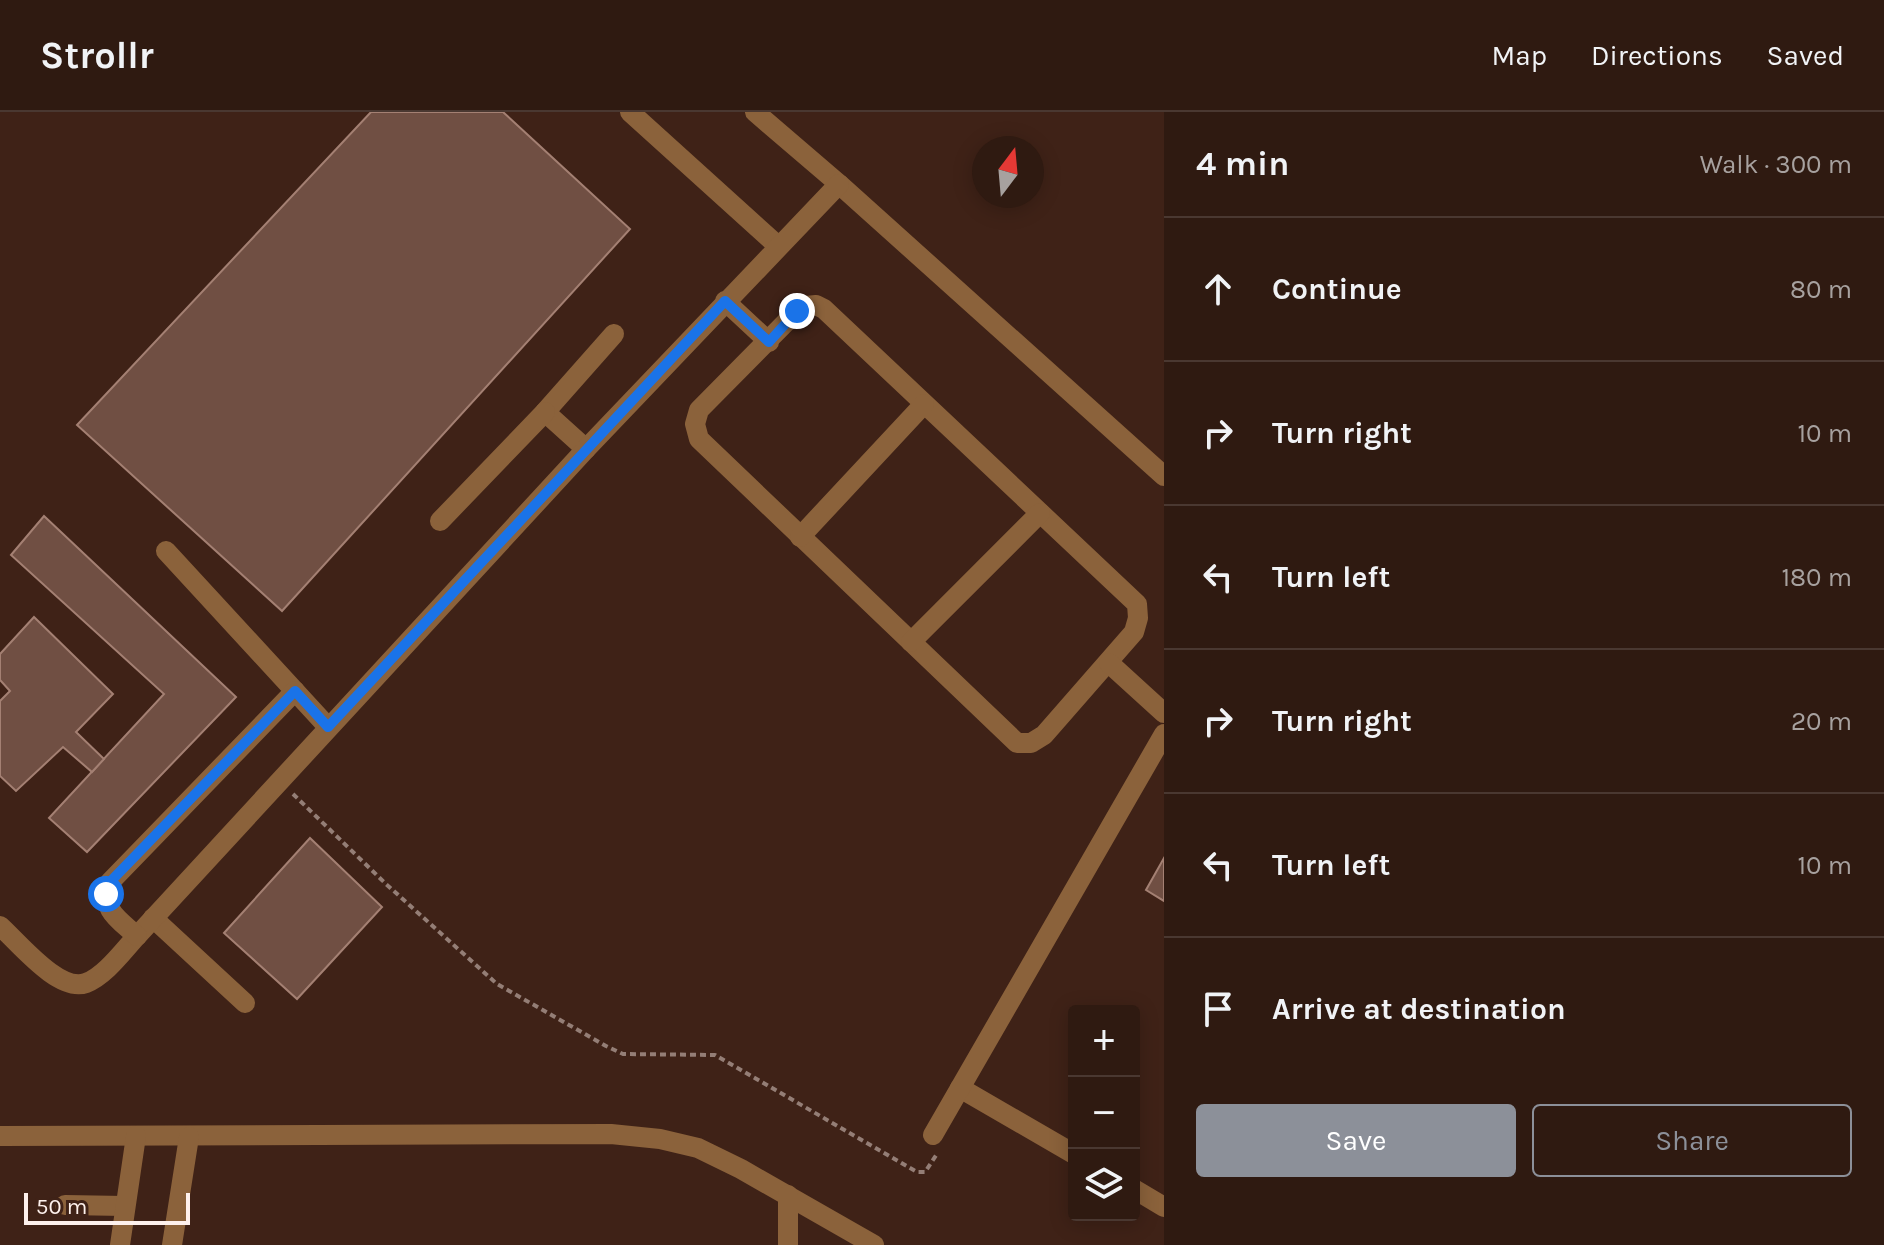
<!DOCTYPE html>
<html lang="en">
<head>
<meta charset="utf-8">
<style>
	body { margin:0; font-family:Karla,sans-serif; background:#37231a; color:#f1f3f6 }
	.controls { position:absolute; right:24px; bottom:24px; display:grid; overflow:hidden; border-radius:8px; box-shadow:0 4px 20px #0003 }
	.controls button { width:72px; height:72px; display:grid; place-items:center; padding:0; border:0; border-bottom:2px solid #4a3831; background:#2f1a11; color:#f1f3f6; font:40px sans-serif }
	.compass { position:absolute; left:972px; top:24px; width:72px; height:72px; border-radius:50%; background:#2f1a11; box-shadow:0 4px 20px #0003; rotate:16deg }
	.scale { position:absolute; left:24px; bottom:20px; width:166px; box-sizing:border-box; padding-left:8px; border:4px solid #fef1ed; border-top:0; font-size:22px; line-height:28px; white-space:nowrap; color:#fef1ed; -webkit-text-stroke:6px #3f2217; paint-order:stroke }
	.stop { position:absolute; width:24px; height:24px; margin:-18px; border:6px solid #1a73e8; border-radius:50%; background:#fff }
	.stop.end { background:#1a73e8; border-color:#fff; box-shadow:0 2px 8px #0008 }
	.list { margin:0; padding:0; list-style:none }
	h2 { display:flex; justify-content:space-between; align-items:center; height:104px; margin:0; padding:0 32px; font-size:34px }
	h2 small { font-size:26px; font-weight:400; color:#a7a19f }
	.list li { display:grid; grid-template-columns:52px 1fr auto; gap:24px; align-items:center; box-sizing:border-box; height:144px; padding:0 32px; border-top:2px solid #4a3831 }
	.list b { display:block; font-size:30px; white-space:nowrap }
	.list em { font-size:26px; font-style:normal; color:#a7a19f }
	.actions { display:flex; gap:16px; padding:24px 32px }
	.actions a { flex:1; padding:18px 0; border:2px solid #8c9099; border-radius:8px; text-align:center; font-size:28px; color:#8c9099 }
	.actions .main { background:#8c9099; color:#fff }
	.icon { flex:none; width:44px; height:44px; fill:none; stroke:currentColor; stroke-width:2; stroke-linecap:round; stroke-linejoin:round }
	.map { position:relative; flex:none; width:1164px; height:1133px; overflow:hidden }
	header { display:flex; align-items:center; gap:48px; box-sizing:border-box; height:112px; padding:0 40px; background:#2f1a11; border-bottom:2px solid #4a3831 }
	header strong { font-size:38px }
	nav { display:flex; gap:44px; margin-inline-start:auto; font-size:28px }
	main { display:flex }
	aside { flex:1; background:#2f1a11 }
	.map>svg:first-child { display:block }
	.building { fill:#704f43; stroke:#a48073; stroke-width:2 }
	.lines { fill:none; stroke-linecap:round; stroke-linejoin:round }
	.path { stroke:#947e76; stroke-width:4; stroke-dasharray:6 4; stroke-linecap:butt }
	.minor { stroke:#8b623b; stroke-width:20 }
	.route { stroke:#1a73e8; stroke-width:10 }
</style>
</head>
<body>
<header>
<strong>Strollr</strong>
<nav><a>Map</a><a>Directions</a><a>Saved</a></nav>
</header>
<main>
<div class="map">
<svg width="1164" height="1133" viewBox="0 0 1164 1133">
	<rect width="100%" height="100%" fill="#3f2217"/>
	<g class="building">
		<polygon points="371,0 503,0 630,117 282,499 77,313"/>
		<polygon points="44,404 236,585 87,740 49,706 164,582 11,443"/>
		<polygon points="34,505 113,582 76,620 104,647 92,660 63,635 16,679 0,664 0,589 10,579 0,568 0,542"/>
		<polygon points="310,726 382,795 297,887 224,821"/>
		<polygon points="1164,746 1164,789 1146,778"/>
	</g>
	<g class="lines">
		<polyline class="path" points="293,682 386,772 497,872 606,934 623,942 715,943 917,1060 925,1060 937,1042"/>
		<g class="minor">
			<polyline points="630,0 777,133"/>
			<polyline points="755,0 839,72 1164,364"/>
			<polyline points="725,189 769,230"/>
			<polygon points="816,193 824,197 1137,492 1138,506 1134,520 1044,623 1031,631 1017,631 699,327 695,312 699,298 797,199 806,194"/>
			<polyline points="586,337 545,300 614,222"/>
			<polyline points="440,409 545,300"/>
			<polyline points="800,425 924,292"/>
			<polyline points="166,439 328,615"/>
			<polyline points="911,530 1040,401"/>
			<polyline points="1109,551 1164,601"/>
			<polyline points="153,806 245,891"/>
			<path d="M 0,814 C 19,831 59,881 86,871 C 105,864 123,839 137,824 L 586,337 L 839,72"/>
			<path d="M 137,824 C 118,807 100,798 110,770 L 295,579"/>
			<polyline points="960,976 1074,1042"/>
			<polyline points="933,1023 1164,622"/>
			<polyline points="0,1024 611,1022 660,1027 698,1036 741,1057 874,1133"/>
			<polyline points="1134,1077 1164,1095"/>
			<polyline points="788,1083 788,1133"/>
			<polyline points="65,1093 125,1094"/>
			<polyline points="120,1133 136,1024"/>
			<polyline points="172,1133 189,1025"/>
		</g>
	</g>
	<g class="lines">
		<polyline class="route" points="106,782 110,770 295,579 328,615 725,189 769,230 797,199"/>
	</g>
</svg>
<div class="controls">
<button>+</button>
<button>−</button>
<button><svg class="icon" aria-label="layers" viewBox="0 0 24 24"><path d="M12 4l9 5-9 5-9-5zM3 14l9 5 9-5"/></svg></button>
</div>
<svg class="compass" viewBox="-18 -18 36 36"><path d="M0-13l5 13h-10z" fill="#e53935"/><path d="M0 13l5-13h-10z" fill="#a7a19f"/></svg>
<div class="scale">50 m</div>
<div class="stop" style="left:106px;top:782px"></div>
<div class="stop end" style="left:797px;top:199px"></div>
</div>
<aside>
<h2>4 min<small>Walk · 300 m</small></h2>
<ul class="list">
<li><svg class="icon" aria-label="ahead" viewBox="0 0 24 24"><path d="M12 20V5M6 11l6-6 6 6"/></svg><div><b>Continue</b></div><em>80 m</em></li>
<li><svg class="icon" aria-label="right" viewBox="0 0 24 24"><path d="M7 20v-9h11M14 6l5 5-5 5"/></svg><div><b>Turn right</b></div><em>10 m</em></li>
<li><svg class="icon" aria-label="left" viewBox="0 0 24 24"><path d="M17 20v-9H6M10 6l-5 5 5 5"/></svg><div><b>Turn left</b></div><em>180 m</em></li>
<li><svg class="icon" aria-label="right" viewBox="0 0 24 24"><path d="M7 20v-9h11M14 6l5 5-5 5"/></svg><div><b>Turn right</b></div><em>20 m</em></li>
<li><svg class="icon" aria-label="left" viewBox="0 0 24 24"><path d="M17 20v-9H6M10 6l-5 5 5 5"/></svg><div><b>Turn left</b></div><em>10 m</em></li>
<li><svg class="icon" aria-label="arrive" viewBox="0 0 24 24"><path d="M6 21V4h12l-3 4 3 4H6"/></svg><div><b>Arrive at destination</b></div></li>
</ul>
<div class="actions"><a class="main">Save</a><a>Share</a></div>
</aside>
</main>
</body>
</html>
